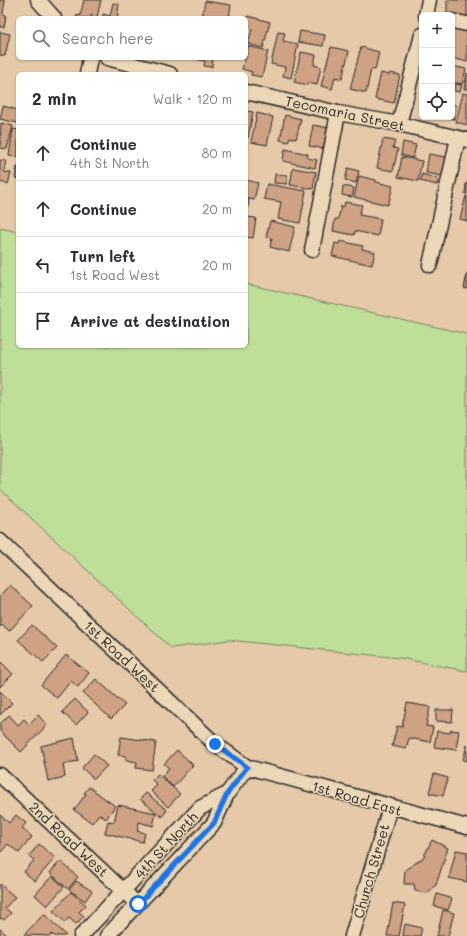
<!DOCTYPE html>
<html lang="en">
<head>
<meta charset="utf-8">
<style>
	body { margin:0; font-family:Mali,sans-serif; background:#f2f2f3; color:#2b2b33 }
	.controls { position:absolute; right:12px; top:12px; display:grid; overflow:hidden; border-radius:6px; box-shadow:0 1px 3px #0004 }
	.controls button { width:36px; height:36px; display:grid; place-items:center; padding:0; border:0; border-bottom:1px solid #e1e1e2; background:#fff; color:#2b2b33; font:20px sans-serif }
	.stop { position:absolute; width:12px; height:12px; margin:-9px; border:3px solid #1a73e8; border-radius:50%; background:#fff }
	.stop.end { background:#1a73e8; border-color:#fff; box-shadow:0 1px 4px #0008 }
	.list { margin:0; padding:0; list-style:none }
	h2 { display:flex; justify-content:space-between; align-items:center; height:52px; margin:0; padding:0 16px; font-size:17px }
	h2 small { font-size:13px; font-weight:400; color:#7c7c81 }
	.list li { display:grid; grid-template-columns:26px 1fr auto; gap:12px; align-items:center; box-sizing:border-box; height:56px; padding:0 16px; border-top:1px solid #e1e1e2 }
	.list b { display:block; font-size:15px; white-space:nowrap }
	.list p { margin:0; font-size:13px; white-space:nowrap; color:#7c7c81 }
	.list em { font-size:13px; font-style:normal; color:#7c7c81 }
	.icon { flex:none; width:22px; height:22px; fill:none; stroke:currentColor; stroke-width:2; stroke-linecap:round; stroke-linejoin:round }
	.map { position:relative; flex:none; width:467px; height:936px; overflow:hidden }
	.search { position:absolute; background:#fff; box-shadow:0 1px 3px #0004; left:16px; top:16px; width:232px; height:44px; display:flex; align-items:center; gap:10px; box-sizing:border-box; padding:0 14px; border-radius:6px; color:#7c7c81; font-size:15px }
	.panel { position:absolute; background:#fff; box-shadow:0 1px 3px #0004; left:16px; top:72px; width:232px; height:276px; border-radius:6px }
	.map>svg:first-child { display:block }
	.green { fill:#bfdf98; stroke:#758562 }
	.building { fill:#cea283; stroke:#2b2b2b }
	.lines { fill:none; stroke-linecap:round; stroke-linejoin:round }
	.minor-casing { stroke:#2b2b2b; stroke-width:17 }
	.minor { stroke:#ecd7b6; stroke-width:14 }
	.route { stroke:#1a73e8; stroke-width:5 }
	.labels { text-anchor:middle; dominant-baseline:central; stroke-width:3; stroke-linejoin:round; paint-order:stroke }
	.street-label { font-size:14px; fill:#2b2b2b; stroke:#ecd7b6 }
</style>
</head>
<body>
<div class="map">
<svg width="467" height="936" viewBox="0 0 467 936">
	<rect width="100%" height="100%" fill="#e5c9a8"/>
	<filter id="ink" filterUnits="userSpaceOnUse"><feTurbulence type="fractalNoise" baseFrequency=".025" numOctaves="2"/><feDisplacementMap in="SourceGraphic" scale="8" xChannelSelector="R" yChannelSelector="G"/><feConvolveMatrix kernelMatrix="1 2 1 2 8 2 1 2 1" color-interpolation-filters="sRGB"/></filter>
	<g filter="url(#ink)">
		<polygon class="green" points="0,228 18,232 18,346 246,346 246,284 467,334 467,671 400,658 229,640 171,648 0,489"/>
		<g class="building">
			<polygon points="0,0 5,0 3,14 6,15 4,27 0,27"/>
			<polygon points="84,0 101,0 97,17 91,15 91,18 76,18 77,15 80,16"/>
			<polygon points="447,0 467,0 467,16 452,16 452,15 447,15"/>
			<polygon points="205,1 231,5 229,18 202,18"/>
			<polygon points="113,3 119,4 117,18 103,18 103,14 110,16"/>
			<polygon points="248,16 270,22 263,48 248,44 252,29 246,27"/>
			<polygon points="452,28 467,32 467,62 452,58"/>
			<polygon points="300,31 325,35 323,46 298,42"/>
			<polygon points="0,32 10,34 5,56 0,55"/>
			<polygon points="278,32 285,33 283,41 298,44 291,78 283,76 285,67 271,64"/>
			<polygon points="248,46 268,51 262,77 251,75 252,72 242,69 245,58 246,58"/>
			<polygon points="331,47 349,51 342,79 335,77 332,89 321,86"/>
			<polygon points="361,47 379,52 375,70 371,69 366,93 350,89"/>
			<polygon points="301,52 316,55 314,65 321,67 317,85 308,83 307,85 294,82"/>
			<polygon points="195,58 213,58 212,67 204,66 205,61 195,59"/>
			<polygon points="452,66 466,69 462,84 452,82"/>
			<polygon points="381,73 389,75 390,73 400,75 394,103 375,99"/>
			<polygon points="467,73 467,89 464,89"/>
			<polygon points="455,84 462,85 460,92 454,91"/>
			<polygon points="463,93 467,94 467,125 456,122"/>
			<polygon points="452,104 457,106 454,119 444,117 452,117"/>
			<polygon points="3,106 18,110 18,123 0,119"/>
			<polygon points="246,111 253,112 248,138 246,137"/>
			<polygon points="257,113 273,117 267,145 251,142"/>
			<polygon points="285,115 301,119 296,139 290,137 288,142 280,140"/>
			<polygon points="1,123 13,126 7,149 0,148"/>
			<polygon points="313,125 329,128 325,149 309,146"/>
			<polygon points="13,129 18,130 18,157 9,156"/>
			<polygon points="383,139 395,141 393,148 398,149 393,171 377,168"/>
			<polygon points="403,142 416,145 413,158 401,155"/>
			<polygon points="285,149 308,154 307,158 317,160 315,168 283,161"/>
			<polygon points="429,154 451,158 447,177 426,173"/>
			<polygon points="402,157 422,161 418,181 398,177"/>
			<polygon points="0,160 6,161 4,172 11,173 8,184 0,182"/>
			<polygon points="17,167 18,167 18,179 15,178"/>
			<polygon points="293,168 316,172 313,189 290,185"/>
			<polygon points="348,168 359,171 356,183 345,180"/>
			<polygon points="275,174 287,175 287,184 274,183"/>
			<polygon points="422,174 438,179 437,185 420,181"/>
			<polygon points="359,176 376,180 376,182 393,186 388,205 354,197"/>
			<polygon points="246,180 258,183 254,200 246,198"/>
			<polygon points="466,183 467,183 467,194 465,194"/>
			<polygon points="267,184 306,191 300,223 278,219 281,202 264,199"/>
			<polygon points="343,186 354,188 352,197 342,195"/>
			<polygon points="466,196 467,196 467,221 460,219"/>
			<polygon points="246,200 249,200 248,207 246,207"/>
			<polygon points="345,202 362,205 359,215 381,219 378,236 355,231 354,235 333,231 335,219 338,219 341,206 344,207"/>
			<polygon points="246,217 256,218 253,238 246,237"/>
			<polygon points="270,221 295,227 289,252 270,247 272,238 266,237"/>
			<polygon points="340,241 363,246 362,249 375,252 372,265 332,256 335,243 339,244"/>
			<polygon points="467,274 467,289 464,288"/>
			<polygon points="10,585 33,606 9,631 2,624 0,627 0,595"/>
			<polygon points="32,625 57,648 43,662 18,640"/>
			<polygon points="66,655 89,673 78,687 71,681 57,698 41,685"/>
			<polygon points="0,661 13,674 0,687"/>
			<polygon points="96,679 125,705 111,719 83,693"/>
			<polygon points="0,691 12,703 0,715"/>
			<polygon points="75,699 88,712 76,725 62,712"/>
			<polygon points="407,703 430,707 426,726 433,727 430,742 409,738 406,749 392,746 397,726 402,727"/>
			<polygon points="436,710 453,710 452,722 436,721"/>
			<polygon points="9,715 18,725 24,719 29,724 38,715 47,725 21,752 0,731 0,724"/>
			<polygon points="451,730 459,731 456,750 434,747 437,731 450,733"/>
			<polygon points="121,737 156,742 152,770 136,768 137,762 126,760 126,756 118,755"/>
			<polygon points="74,738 78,761 63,764 65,777 48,781 41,746"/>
			<polygon points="467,745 467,761 463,760"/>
			<polygon points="177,750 193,765 173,787 162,776 169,768 164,764"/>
			<polygon points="94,754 107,766 94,779 82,768"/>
			<polygon points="158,774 180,794 168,807 151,791 157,785 152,780"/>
			<polygon points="434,774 448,778 443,796 429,793"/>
			<polygon points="89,787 115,806 106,819 99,814 92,823 74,810 86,794 84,793"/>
			<polygon points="146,793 167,810 162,817 140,799"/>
			<polygon points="118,805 156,813 153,826 139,822 137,831 145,833 143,842 105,833 108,821 114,822"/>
			<polygon points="0,815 9,823 16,815 26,823 22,828 32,837 19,853 8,844 0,853"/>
			<polygon points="432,840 448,848 436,885 427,893 415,891 414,884 404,884 405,870 423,858"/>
			<polygon points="39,844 55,858 35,881 24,872 34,860 29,856"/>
			<polygon points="456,850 467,852 467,882 449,878"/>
			<polygon points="60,861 78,877 68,889 50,873"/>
			<polygon points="52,876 64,887 47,906 35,895"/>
			<polygon points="76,881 92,891 85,901 69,890"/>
			<polygon points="0,884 15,897 5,908 11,913 4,920 1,918 0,919"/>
			<polygon points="71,892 86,905 79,912 84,916 76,924 69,918 65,922 53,911"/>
			<polygon points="437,894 452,899 448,910 434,906"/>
			<polygon points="393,903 405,905 399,936 387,936"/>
			<polygon points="443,910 454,913 448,936 437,936"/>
			<polygon points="44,914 66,935 64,936 54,936 52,934 51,936 24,935"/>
			<polygon points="405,924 422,928 420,936 403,936"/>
			<polygon points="0,929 8,936 0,936"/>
		</g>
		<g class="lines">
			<g class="minor-casing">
				<g id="minor">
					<polyline points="38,0 54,18"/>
					<polyline points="426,15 429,0"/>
					<polyline points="452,21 467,24"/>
					<polyline points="107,58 170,74"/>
					<polyline points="87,74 90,58"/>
					<polyline points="246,92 338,113 399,124 467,140"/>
					<polyline points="399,124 422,35"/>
					<polyline points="312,250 338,113"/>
					<polyline points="430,265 458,138"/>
					<polyline points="0,541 215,744 247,767 467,827"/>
					<polyline points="0,775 130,897"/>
					<polyline points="81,936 200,808 227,794"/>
					<polyline points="107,936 214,823 227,794 247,767"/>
					<polyline points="352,936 390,807"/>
				</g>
			</g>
			<use href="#minor" class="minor"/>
		</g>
	</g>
	<g class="lines" filter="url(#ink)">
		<polyline class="route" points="138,904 214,823 227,794 247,767 215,744"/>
	</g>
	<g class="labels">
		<g class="street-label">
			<text transform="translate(345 113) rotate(12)">Tecomaria Street</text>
			<text transform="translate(122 656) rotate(43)">1st Road West</text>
			<text transform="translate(357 798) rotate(16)">1st Road East</text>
			<text transform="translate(69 839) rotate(43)">2nd Road West</text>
			<text transform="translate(166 845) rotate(-47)">4th St North</text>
			<text transform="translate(371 871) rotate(-74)">Church Street</text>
		</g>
	</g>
</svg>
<div class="controls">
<button>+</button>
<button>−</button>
<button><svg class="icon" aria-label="locate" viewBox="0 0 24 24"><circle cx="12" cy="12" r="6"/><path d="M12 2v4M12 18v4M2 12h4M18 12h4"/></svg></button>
</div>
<div class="stop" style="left:138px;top:904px"></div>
<div class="stop end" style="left:215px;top:744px"></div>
<div class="search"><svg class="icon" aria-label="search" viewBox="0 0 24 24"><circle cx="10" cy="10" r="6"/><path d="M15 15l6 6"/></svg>Search here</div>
<section class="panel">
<h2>2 min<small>Walk · 120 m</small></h2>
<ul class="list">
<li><svg class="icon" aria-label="ahead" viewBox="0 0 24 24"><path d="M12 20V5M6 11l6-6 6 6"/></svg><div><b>Continue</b><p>4th St North</p></div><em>80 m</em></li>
<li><svg class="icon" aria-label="ahead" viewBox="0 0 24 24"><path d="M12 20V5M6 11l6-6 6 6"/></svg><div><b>Continue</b></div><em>20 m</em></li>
<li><svg class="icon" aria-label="left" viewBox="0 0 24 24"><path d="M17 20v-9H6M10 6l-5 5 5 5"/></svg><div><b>Turn left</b><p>1st Road West</p></div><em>20 m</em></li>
<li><svg class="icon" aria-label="arrive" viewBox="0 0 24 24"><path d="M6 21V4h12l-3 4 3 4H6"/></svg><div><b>Arrive at destination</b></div></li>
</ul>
</section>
</div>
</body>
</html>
